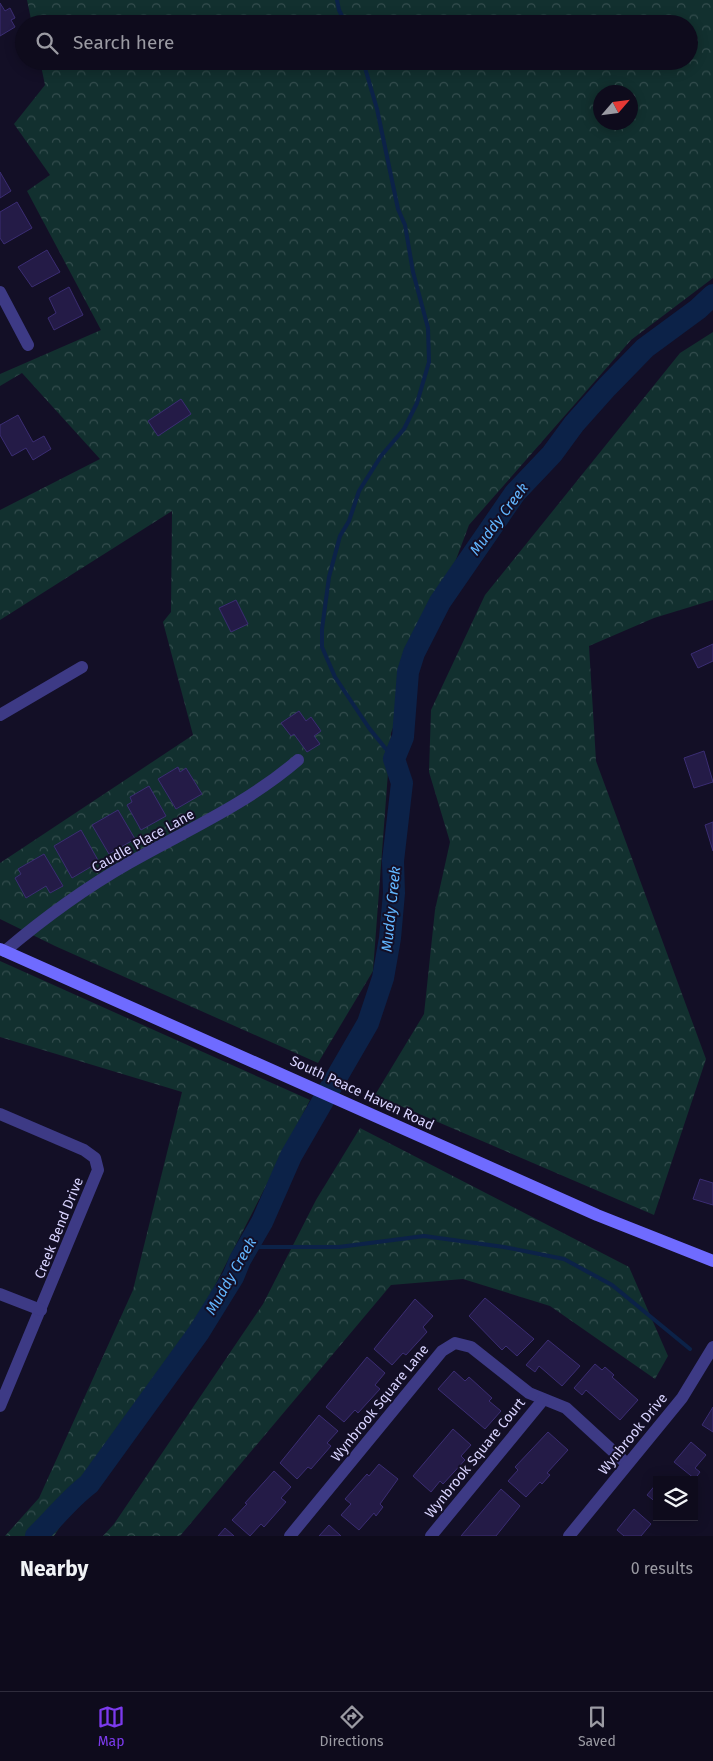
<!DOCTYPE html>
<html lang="en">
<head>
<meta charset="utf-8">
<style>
	body { margin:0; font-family:"Fira Sans",sans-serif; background:#1c1929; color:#f1f3f6 }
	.controls { position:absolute; right:15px; bottom:15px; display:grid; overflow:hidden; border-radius:0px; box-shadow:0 2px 12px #0003 }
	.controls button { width:45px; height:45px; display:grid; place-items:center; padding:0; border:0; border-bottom:1px solid #2e2b3b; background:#0e0b1c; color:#f1f3f6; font:25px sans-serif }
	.compass { position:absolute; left:593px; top:85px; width:45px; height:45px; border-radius:50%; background:#0e0b1c; box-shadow:0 2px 12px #0003; rotate:62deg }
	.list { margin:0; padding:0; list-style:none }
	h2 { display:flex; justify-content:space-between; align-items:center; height:65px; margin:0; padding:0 20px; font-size:21px }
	h2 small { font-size:16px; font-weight:400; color:#9b9ba3 }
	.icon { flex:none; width:28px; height:28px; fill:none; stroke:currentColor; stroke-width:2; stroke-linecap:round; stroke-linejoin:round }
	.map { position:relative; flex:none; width:713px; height:1536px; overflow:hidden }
	.search { position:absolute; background:#0e0b1c; box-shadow:0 2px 12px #0003; left:15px; right:15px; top:15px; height:55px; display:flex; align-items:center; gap:12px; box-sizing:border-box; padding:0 18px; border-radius:28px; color:#9b9ba3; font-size:19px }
	.sheet { height:155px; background:#0e0b1c }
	nav { display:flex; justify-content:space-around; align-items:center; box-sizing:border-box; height:70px; border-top:1px solid #2e2b3b; background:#0e0b1c; font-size:14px; color:#9b9ba3 }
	nav a { display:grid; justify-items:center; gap:2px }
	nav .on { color:#7c3aed }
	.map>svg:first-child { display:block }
	.forest { fill:url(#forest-crowns); fill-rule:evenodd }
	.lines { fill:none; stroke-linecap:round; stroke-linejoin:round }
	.stream { stroke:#0c2248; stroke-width:4 }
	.river { stroke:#0c2248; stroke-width:22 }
	.building { fill:#241b47; stroke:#3b2d73 }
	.minor { stroke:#3d3a85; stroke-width:12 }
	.secondary { stroke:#6f6bff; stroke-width:12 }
	.labels { text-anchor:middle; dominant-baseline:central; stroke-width:4; stroke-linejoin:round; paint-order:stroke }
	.street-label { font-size:14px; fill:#d9d4ff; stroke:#130f26 }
	.water-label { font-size:15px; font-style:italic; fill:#62b6ff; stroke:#130f26 }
</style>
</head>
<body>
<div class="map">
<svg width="713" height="1536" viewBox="0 0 713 1536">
	<defs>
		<pattern id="forest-crowns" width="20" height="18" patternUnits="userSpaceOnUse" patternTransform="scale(1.25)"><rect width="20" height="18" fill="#12302f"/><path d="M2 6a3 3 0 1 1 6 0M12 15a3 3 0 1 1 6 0" fill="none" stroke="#344d4e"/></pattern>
	</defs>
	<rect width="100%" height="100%" fill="#130f26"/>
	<g class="forest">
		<path d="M 27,0 L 713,0 L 713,278 L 631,340 L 469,525 L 391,733 L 373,971 L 318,1063 L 55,946 L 0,919 L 0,863 L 193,735 L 163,622 L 171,612 L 172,511 L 0,620 L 0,510 L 100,459 L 22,373 L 0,386 L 0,374 L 101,330 L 27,191 L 50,175 L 14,124 L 45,85 L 40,61 L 689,61 L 689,24 L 32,24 ZM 600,92 L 630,92 L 630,122 L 600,122 Z"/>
		<polygon points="713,332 713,600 654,618 589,646 596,761 706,1059 654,1215 375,1095 424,1014 435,910 450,842 429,772 431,710 485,595 680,353"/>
		<polygon points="0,961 310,1100 205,1305 54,1536 5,1536 39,1498 133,1290 182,1092 0,1037"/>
		<polygon points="360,1128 629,1267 668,1356 655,1379 550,1306 463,1279 391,1285 180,1536 103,1536 114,1524 263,1304 316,1200"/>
	</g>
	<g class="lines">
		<g class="stream">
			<polyline points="337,0 339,10 346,24"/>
			<polyline points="363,61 377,109 398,209 405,225 413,272 428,328 429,362 417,403 404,429 381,456 359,491 349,521 340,536 329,577 322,629 322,647 335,677 369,728 394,759"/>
			<polyline points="248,1247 339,1247 424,1236 504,1247 564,1259 612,1285 690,1349"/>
		</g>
		<path class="river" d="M 36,1536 C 54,1519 69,1499 89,1484 L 199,1332 L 233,1277 L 240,1260 L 262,1222 L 291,1156 L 368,1023 L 383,978 L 390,938 L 394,893 L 393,861 L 402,783 L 394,759 L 403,737 L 408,672 L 414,653 L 440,602 L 515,493 L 552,454 L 574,424 L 607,387 L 645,348 L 698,309 L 713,295"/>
	</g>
	<g class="building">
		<polygon points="0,3 5,11 10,8 15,18 11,20 15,27 0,36"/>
		<polygon points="0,172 11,191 0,198"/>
		<polygon points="17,202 32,228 4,244 0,238 0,212"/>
		<polygon points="47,250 60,272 32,287 18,267"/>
		<polygon points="69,287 83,315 54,330 48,318 56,313 49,298"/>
		<polygon points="181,399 191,414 158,436 148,421"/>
		<polygon points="18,415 33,442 44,436 51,449 33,460 26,448 12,456 0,435 0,425"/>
		<polygon points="236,600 248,624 231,632 219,608"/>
		<polygon points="713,644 713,661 698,668 691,654"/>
		<polygon points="299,711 306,721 311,717 321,731 314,736 320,744 307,752 294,734 291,736 281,723"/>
		<polygon points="704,751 713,782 694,788 684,758"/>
		<polygon points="178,767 180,772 186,768 202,794 176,809 158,779"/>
		<polygon points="149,786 166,816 141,830 127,805 132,802 130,797"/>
		<polygon points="118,810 135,839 109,854 92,825"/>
		<polygon points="713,822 713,851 705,825"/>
		<polygon points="81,830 99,862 72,878 54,846"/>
		<polygon points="44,854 63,886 50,893 46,886 26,898 15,878 21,874 18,869"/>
		<polygon points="700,1179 713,1183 713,1205 693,1199"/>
		<polygon points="485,1298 534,1339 517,1356 506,1346 502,1350 469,1316"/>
		<polygon points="415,1299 433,1316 423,1327 427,1332 406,1355 403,1353 392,1365 374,1349"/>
		<polygon points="548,1340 580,1366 562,1386 539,1366 535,1372 526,1365"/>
		<polygon points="367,1357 385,1373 375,1385 380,1389 358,1413 355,1410 344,1422 326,1407"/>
		<polygon points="595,1364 602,1370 605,1367 614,1375 612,1377 638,1400 620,1420 586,1390 582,1395 574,1388"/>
		<polygon points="454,1371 465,1381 469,1377 492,1398 489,1401 501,1411 485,1429 438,1389"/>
		<polygon points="713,1407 713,1432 702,1425"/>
		<polygon points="319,1415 338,1431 327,1443 331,1446 311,1469 308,1467 297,1479 280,1463"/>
		<polygon points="453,1429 471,1445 461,1456 465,1460 443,1484 440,1481 431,1492 413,1476"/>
		<polygon points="548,1432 568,1450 547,1473 550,1475 542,1484 540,1482 526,1497 508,1481 518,1470 515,1467"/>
		<polygon points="691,1442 706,1455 695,1468 700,1472 695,1479 674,1462"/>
		<polygon points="379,1464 398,1479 380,1504 383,1507 376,1516 374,1513 359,1530 341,1515 351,1504 345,1499 367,1474 369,1476"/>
		<polygon points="274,1471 291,1487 281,1498 286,1502 264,1527 261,1524 250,1536 232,1520 247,1504 245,1503"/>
		<polygon points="657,1483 657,1503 647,1495"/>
		<polygon points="501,1489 520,1506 496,1536 461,1536"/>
		<polygon points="634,1509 651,1524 641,1536 624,1536 617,1530"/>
		<polygon points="329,1525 341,1536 319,1536"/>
		<polygon points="225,1528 234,1536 218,1536"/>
	</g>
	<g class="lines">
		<g class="minor">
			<polyline points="0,292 28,345"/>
			<polyline points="0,715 82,667"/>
			<path d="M 5,951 C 44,918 85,888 129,863 C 187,830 247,804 298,760"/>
			<polyline points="0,1114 84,1150 95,1158 98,1170 0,1406"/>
			<polyline points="0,1294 41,1310"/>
			<polyline points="290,1536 442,1351 455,1343 471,1347 529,1393 566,1408 627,1464"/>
			<polyline points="431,1536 543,1400"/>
			<polyline points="569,1536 682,1398 713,1347"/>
		</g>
		<polyline class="secondary" points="0,949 597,1215 713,1261"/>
	</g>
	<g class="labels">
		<g class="street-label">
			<text transform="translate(143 841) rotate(-29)">Caudle Place Lane</text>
			<text transform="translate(362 1093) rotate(25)">South Peace Haven Road</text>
			<text transform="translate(59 1228) rotate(-68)">Creek Bend Drive</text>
			<text transform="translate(380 1403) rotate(-51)">Wynbrook Square Lane</text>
			<text transform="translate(633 1434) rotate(-51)">Wynbrook Drive</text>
			<text transform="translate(475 1458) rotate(-51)">Wynbrook Square Court</text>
		</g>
		<g class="water-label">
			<text transform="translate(499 519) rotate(-53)">Muddy Creek</text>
			<text transform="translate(391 909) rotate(-84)">Muddy Creek</text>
			<text transform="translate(231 1276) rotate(-60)">Muddy Creek</text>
		</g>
	</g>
</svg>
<div class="controls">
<button><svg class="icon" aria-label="layers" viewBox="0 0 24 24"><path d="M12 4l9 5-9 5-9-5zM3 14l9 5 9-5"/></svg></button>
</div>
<svg class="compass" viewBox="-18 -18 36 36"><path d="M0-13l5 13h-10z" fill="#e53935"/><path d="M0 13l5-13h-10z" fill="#9b9ba3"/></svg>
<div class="search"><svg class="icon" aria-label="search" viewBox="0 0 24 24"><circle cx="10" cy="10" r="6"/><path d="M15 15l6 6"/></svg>Search here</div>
</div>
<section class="sheet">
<h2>Nearby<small>0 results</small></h2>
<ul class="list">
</ul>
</section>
<nav>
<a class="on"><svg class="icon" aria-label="map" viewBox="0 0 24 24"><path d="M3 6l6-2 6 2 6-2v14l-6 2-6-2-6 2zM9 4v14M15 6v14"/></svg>Map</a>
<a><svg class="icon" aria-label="directions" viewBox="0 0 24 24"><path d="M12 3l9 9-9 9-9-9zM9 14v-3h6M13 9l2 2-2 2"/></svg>Directions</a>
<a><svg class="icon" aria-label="saved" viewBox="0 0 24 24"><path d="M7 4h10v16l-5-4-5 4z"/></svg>Saved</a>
</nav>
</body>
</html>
